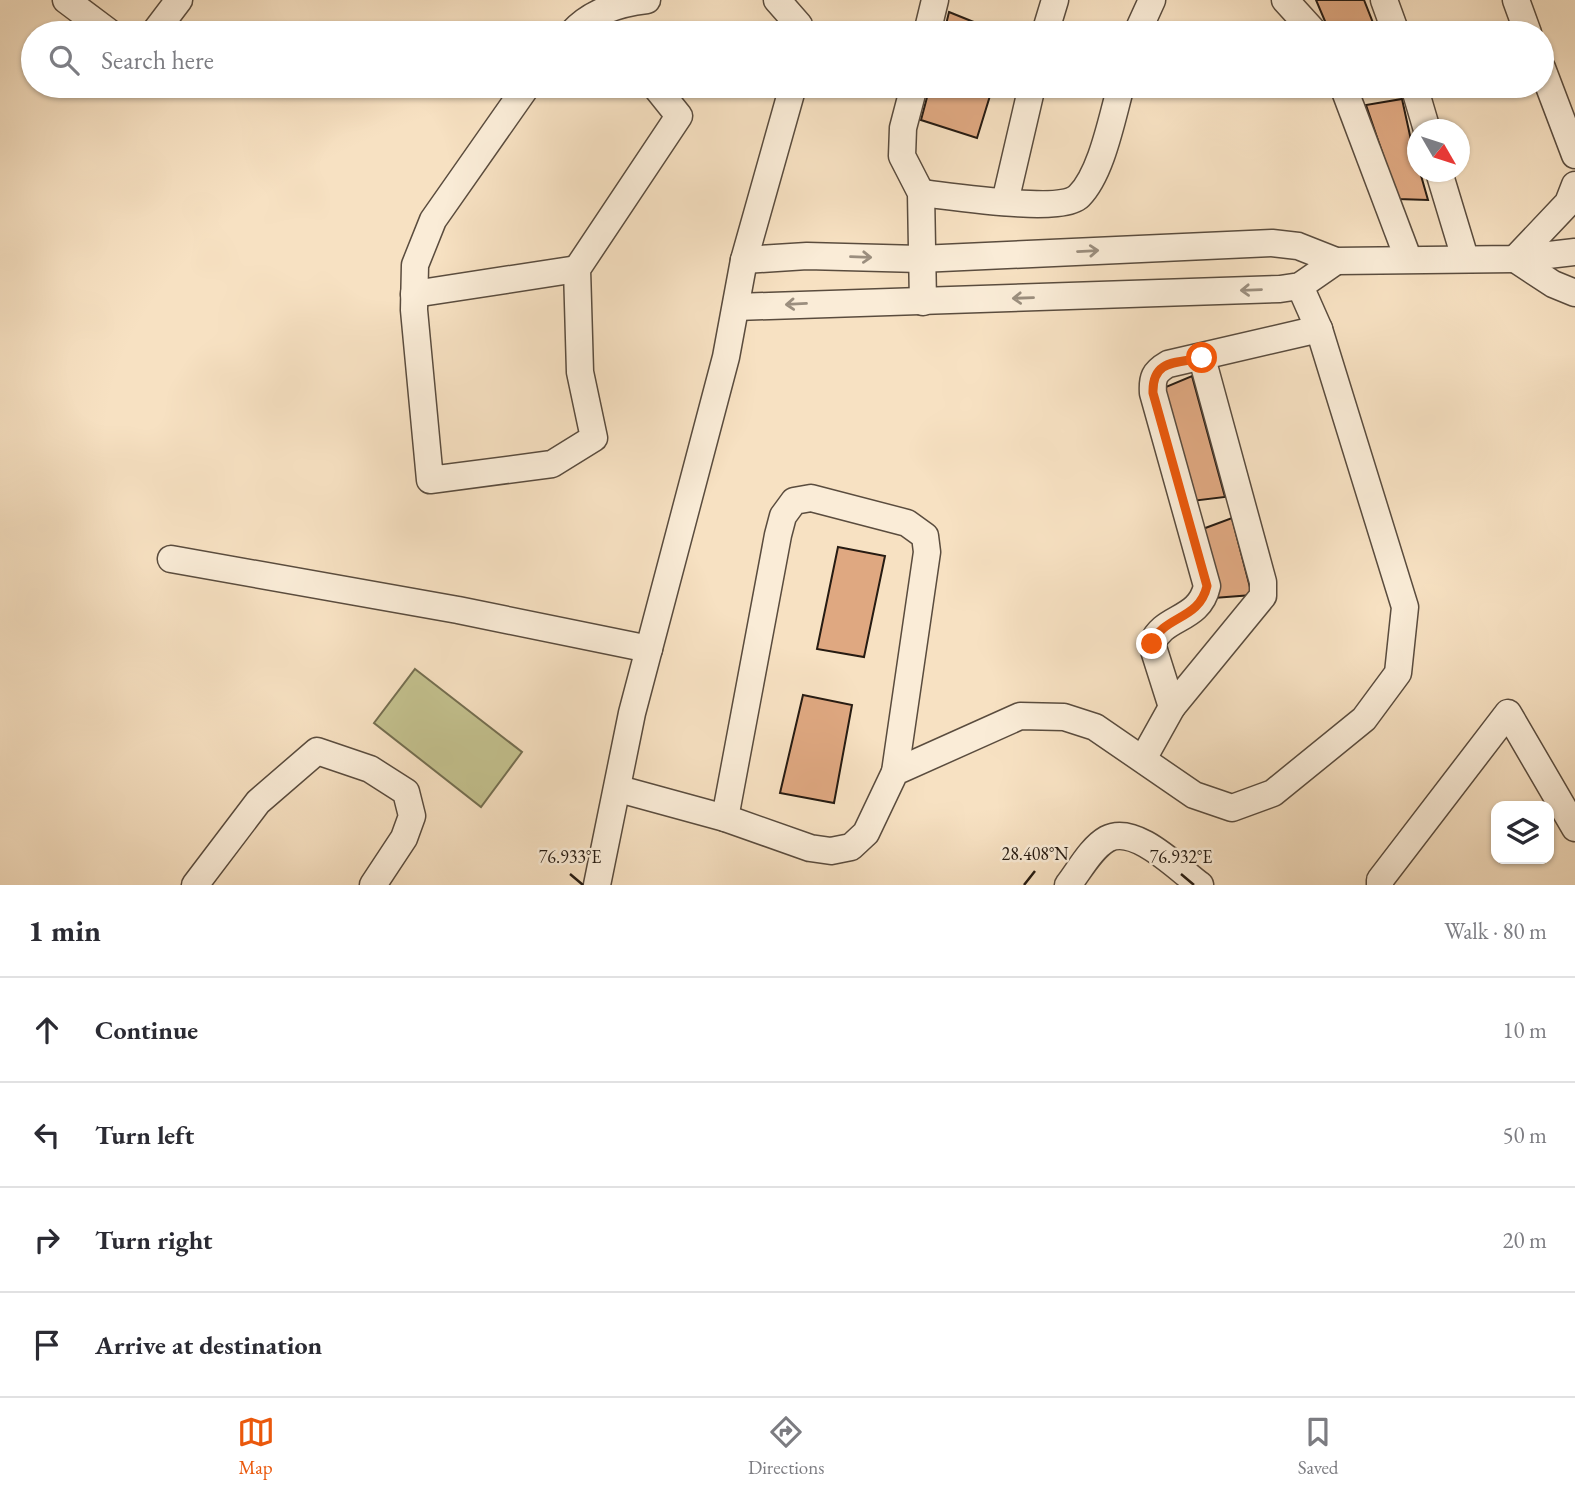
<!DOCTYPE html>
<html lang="en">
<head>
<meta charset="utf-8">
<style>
	body { margin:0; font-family:"EB Garamond",serif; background:#f7f7f7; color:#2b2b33 }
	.controls { position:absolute; right:21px; bottom:21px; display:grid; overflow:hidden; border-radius:14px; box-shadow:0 2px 5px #0004 }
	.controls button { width:63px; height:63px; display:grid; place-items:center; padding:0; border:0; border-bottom:2px solid #e1e1e2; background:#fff; color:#2b2b33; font:35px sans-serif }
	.compass { position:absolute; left:1407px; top:119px; width:63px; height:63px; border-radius:50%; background:#fff; box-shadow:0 2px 5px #0004; rotate:129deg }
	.stop { position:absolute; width:21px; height:21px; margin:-16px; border:5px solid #ea580c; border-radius:50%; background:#fff }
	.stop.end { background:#ea580c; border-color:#fff; box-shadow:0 2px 7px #0008 }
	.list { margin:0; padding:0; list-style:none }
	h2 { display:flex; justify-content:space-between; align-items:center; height:91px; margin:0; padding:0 28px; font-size:30px }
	h2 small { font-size:23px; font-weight:400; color:#7c7c81 }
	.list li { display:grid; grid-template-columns:46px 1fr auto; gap:21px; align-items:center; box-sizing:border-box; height:105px; padding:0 28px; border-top:2px solid #e1e1e2 }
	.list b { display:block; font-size:26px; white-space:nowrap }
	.list em { font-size:23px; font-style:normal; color:#7c7c81 }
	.icon { flex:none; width:38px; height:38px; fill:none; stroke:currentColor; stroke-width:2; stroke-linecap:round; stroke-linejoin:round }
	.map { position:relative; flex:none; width:1575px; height:885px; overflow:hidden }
	.search { position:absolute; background:#fff; box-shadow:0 2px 5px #0004; left:21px; right:21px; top:21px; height:77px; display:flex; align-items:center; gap:18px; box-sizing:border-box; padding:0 24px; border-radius:38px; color:#7c7c81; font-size:26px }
	.sheet { height:511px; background:#fff }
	nav { display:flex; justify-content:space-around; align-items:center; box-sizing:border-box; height:98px; border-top:2px solid #e1e1e2; background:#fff; font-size:19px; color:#7c7c81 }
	nav a { display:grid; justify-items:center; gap:4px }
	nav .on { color:#ea580c }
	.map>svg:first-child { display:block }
	.green { fill:#c3c18e; stroke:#746e50; stroke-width:2 }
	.building { fill:#dfa881; stroke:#261b12; stroke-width:2 }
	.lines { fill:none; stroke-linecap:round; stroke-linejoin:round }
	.minor-casing { stroke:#5a4c3e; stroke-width:29 }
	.minor { stroke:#faecd7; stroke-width:26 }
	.oneway { stroke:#9b8e7e }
	.route { stroke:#ea580c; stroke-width:9 }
	.ticks { fill:none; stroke:#261b12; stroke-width:2.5 }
	.ticks-label { font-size:18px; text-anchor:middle; fill:#261b12; stroke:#faecd7; stroke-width:5; stroke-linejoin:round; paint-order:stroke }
</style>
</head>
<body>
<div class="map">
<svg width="1575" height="885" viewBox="0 0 1575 885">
	<rect width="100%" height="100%" fill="#f7e1c2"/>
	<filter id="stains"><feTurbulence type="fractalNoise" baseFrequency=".00286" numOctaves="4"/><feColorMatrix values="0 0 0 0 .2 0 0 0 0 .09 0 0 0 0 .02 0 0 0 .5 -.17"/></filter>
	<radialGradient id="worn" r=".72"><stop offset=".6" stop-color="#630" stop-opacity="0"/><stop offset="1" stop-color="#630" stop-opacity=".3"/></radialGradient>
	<polygon class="green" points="415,669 522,752 481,807 374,723"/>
	<g class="building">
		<polygon points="1316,0 1364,0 1377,33 1330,33"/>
		<polygon points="949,12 1001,33 944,33"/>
		<polygon points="930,86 993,86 977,138 921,120"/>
		<polygon points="1402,99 1418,172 1420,172 1428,200 1398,199 1366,105"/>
		<polygon points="1192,376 1225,497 1192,501 1161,389"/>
		<polygon points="1232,518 1252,595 1214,598 1200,530"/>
		<polygon points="838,547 885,556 864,657 817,649"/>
		<polygon points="803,695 852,705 834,803 780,793"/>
	</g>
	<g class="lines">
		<g class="minor-casing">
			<g id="minor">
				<polyline points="66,0 110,33"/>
				<polyline points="777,0 799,25 800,33"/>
				<polyline points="1285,0 1315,33"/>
				<polyline points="1384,0 1396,33"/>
				<polyline points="1516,0 1528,33"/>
				<polyline points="154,33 179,0"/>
				<path d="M 572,33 C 591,12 620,3 647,0"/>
				<polyline points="927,33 935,0"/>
				<polyline points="1045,33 1055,0"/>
				<polyline points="1137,33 1152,0"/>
				<polyline points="1542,68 1575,155"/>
				<polyline points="527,86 433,220 415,265 414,310 430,480 552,464 594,438 580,372 577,269 679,116 655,86"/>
				<polyline points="914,86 903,128 902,156 921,193 923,302"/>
				<polyline points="1343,86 1408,258"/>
				<polyline points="1414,86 1427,130"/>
				<polyline points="1439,172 1465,258"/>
				<path d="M 921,193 C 949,196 1061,214 1079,196 C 1102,173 1112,117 1121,86"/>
				<polyline points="1005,202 1032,86"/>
				<polyline points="1515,259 1568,203 1575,185"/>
				<polyline points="1515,259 1553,284 1575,293"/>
				<polyline points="744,260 807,256 920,259 1272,243 1298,246 1336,261 1515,259 1575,252"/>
				<polyline points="414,294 577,269"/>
				<polyline points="736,307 1280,289 1300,286 1336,261"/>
				<polyline points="171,559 458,610 649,649"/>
				<path d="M 1172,707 L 1152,644 C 1163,615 1199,622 1207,586 L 1153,393 C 1152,378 1154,372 1168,364 L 1319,329"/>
				<polyline points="1143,759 1172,707 1263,596 1263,582 1202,358"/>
				<polyline points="619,789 725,818 810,848 831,851 851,847 866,833 895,772 1020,716 1064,717 1095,727 1194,795 1232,808 1273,793 1364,719 1398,673 1405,607 1319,329 1300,286"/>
				<polyline points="725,818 778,535 783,516 794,501 811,498 907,523 925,536 927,552 895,772"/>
				<polyline points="195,885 258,802 317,751 370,769 406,792 412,816 404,838 373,885"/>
				<polyline points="597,885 632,713 726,357 744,260 793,86"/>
				<path d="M 1068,885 C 1079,871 1091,848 1107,839 C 1135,824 1177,868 1200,885"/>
				<polyline points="1380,885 1380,880 1508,713 1575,828"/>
			</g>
		</g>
		<use href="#minor" class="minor"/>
	</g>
	<defs><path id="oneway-shaft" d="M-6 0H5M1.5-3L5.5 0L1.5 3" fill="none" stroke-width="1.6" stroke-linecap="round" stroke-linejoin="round" transform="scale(1.75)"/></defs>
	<g class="oneway">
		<use href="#oneway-shaft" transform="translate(1088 251) rotate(-3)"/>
		<use href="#oneway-shaft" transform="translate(861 257) rotate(2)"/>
		<use href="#oneway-shaft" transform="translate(1251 290) rotate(178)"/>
		<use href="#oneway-shaft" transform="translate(1023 298) rotate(178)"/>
		<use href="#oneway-shaft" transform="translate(796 304) rotate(177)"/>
	</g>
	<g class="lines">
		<path class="route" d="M 1152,644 C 1163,615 1199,621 1207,586 L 1153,393 C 1152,360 1175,363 1202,358"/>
	</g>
	<path class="ticks" d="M 570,874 L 583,885M 1181,874 L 1194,885M 1024,885 L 1035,871"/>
	<g class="ticks-label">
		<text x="1035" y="860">28.408°N</text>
		<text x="570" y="863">76.933°E</text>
		<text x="1181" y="863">76.932°E</text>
	</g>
	<rect width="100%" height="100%" filter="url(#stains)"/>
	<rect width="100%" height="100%" fill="url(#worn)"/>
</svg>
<div class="controls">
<button><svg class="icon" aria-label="layers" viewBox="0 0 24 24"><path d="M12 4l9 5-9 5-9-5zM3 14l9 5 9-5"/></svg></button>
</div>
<svg class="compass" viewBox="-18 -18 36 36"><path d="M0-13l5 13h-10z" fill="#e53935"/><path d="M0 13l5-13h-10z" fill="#7c7c81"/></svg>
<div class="stop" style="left:1202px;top:358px"></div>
<div class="stop end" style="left:1152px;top:644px"></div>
<div class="search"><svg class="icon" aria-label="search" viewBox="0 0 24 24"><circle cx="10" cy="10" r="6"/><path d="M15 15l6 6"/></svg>Search here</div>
</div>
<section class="sheet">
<h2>1 min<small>Walk · 80 m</small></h2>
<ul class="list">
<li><svg class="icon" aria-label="ahead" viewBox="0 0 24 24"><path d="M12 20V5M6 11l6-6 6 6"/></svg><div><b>Continue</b></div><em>10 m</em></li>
<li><svg class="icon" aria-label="left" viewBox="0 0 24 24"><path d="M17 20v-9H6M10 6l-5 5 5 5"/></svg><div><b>Turn left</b></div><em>50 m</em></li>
<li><svg class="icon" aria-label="right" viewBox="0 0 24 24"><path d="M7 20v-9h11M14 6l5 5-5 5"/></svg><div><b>Turn right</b></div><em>20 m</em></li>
<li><svg class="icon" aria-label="arrive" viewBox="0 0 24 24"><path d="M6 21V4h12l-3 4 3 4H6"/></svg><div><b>Arrive at destination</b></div></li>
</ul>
</section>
<nav>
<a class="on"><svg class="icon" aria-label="map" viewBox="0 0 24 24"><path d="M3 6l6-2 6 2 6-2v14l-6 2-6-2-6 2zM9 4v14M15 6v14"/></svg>Map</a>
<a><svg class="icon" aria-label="directions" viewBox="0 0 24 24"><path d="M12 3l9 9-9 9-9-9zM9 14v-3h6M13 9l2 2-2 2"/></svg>Directions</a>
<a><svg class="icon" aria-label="saved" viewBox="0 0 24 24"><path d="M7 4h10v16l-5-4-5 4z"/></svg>Saved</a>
</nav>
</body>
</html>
